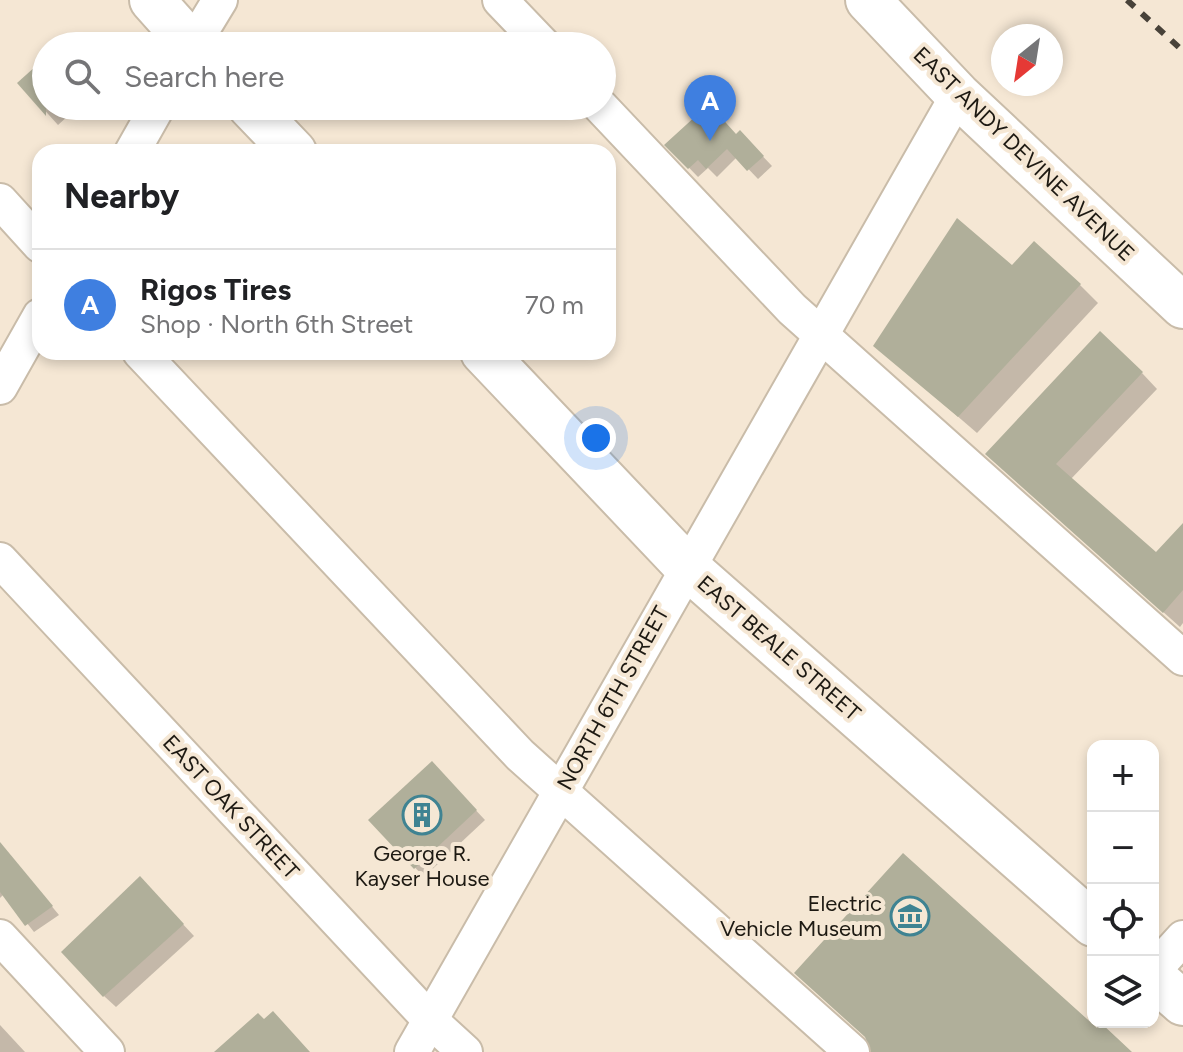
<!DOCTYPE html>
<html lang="en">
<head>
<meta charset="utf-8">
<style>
	body { margin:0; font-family:Figtree,sans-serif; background:#f2f2f2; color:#202124 }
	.controls { position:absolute; right:24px; bottom:24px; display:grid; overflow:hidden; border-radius:16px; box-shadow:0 4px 12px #0003 }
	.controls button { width:72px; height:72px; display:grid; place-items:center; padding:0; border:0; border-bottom:2px solid #e0e0e0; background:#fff; color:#202124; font:40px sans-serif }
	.compass { position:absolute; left:991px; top:24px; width:72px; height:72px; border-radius:50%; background:#fff; box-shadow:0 4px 12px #0003; rotate:210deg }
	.you { position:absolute; left:596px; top:438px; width:28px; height:28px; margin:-20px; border:6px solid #fff; border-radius:50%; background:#1a73e8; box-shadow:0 0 0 12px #1a73e833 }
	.badge { display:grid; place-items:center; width:52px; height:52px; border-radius:50%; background:#7c3aed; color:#fff; font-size:26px; font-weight:700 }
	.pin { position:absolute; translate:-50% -66px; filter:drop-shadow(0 2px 4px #0008) }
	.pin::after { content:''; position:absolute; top:42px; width:28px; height:24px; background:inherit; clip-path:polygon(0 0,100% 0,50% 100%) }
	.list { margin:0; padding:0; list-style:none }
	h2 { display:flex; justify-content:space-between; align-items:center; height:104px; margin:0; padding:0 32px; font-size:34px }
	h2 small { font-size:26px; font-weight:400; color:#757577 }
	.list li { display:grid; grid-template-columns:52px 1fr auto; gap:24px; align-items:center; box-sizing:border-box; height:112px; padding:0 32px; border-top:2px solid #e0e0e0 }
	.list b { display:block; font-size:30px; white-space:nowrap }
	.list p { margin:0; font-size:26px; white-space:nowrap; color:#757577 }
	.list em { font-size:26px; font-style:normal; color:#757577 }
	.icon { flex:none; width:44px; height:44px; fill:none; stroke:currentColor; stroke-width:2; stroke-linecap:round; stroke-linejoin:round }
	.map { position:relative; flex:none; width:1183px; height:1052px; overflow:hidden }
	.search { position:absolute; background:#fff; box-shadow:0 4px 12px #0003; left:32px; top:32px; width:584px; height:88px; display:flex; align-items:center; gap:20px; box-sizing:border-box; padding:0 28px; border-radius:44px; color:#757577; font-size:30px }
	.panel { position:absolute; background:#fff; box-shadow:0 4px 12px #0003; left:32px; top:144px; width:584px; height:216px; border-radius:24px }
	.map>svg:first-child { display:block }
	.shadow { fill:#0003 }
	.building { fill:#b0af9a }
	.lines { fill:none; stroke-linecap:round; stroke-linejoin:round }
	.minor-casing { stroke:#c9bca9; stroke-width:38 }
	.major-casing { stroke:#c9bca9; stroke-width:48 }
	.minor { stroke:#fff; stroke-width:34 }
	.major { stroke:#fff; stroke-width:44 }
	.rail { stroke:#484239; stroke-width:6; stroke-dasharray:10 10; stroke-linecap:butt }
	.labels { text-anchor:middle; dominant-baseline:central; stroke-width:8; stroke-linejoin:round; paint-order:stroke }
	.street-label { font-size:22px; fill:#1d1912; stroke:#f5e7d4 }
	.poi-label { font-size:22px; fill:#1d1912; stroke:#f5e7d4 }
</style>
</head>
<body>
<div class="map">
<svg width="1183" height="1052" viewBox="0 0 1183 1052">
	<rect width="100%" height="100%" fill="#f5e7d4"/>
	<g class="shadow">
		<polygon points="46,60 46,106 79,106 58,125 20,83"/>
		<polygon points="737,136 749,142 772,166 758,179 737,157 717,177 708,168 698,177 667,145"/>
		<polygon points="1012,268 1080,285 1098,303 977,433 876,346"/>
		<polygon points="1142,373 1157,389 1070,480 1157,555 1183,526 1183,623 1180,627 1003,469"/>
		<polygon points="441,773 485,820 424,877 370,820"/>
		<polygon points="0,852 11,857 59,915 34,932 4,894 0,898"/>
		<polygon points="151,890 194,936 116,1007 104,996"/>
		<polygon points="0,1025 25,1052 0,1052"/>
	</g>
	<g class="building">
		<polygon points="46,57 46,116 17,83"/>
		<polygon points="709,104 736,134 740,130 764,156 747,171 727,149 706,169 698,160 688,169 664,145"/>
		<polygon points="957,218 1012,265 1034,241 1081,284 958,417 873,346"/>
		<polygon points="1100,331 1143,372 1056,464 1156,552 1183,523 1183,590 1163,613 985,454"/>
		<polygon points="432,761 477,810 414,869 368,820"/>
		<polygon points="0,842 53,906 25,926 0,892"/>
		<polygon points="903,853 1097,1028 1101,1023 1132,1052 871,1052 865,1037 794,973"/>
		<polygon points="140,876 184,924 103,997 61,952"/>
		<polygon points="273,1011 310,1052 214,1052 258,1013 264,1019"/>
	</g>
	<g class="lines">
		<g class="minor-casing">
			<g id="minor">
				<polyline points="500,0 544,46"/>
				<polyline points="192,46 220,0"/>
				<polyline points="600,106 792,309 1183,658"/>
				<polyline points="132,152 158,106"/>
				<polyline points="0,201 40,245"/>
				<polyline points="140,352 520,755 852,1052"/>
				<polyline points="0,387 40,316"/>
				<polyline points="0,560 431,1021 465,1052"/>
				<polyline points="0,937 107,1052"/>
				<polyline points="1153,971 1183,938"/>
				<polyline points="412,1052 958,95"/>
			</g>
		</g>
		<g class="major-casing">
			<g id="major">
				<polyline points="152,0 193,46"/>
				<polyline points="868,0 958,95 1183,306"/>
				<polyline points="250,106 294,152"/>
				<polyline points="483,352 687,567 1093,924"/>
				<polyline points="1153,977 1183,1003"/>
			</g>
		</g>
		<use href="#minor" class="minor"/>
		<use href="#major" class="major"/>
		<polyline class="rail" points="1127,0 1183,51"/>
	</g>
	<defs>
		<g id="building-ring" transform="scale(2)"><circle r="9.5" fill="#f5e7d4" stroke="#3f8392" stroke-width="1.5"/><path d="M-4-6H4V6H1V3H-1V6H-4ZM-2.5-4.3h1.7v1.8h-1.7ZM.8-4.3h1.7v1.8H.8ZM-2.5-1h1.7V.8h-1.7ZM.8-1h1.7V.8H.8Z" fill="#3f8392"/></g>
		<g id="museum-ring" transform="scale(2)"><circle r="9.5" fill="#f5e7d4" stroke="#3f8392" stroke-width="1.5"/><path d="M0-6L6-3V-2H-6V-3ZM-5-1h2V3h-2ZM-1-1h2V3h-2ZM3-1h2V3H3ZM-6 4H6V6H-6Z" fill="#3f8392"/></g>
	</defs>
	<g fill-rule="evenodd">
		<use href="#building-ring" x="422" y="815"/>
		<use href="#museum-ring" x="910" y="916"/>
	</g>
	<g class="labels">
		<g class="street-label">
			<text transform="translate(1024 154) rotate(44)">EAST ANDY DEVINE AVENUE</text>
			<text transform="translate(779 648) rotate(41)">EAST BEALE STREET</text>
			<text transform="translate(613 698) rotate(-61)">NORTH 6TH STREET</text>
			<text transform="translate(231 807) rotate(47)">EAST OAK STREET</text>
		</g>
		<g class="poi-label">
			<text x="422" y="853">George R.<tspan x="422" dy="25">Kayser House</tspan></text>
			<text x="882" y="903" text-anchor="end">Electric<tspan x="882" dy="25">Vehicle Museum</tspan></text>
		</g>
	</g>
</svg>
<div class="controls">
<button>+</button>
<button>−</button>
<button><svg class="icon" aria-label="locate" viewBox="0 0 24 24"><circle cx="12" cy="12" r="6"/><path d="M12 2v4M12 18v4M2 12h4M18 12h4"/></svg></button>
<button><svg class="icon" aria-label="layers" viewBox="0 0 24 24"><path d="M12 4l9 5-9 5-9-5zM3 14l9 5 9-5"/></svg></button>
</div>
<svg class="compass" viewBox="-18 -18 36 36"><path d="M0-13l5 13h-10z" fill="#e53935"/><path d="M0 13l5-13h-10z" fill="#757577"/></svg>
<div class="you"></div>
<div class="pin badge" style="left:710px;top:141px;background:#3f7fe0">A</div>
<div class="search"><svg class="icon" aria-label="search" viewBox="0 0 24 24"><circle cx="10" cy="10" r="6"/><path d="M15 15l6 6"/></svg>Search here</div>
<section class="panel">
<h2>Nearby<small></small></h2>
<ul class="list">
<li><span class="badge" style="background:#3f7fe0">A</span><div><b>Rigos Tires</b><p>Shop · North 6th Street</p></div><em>70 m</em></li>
</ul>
</section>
</div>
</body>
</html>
